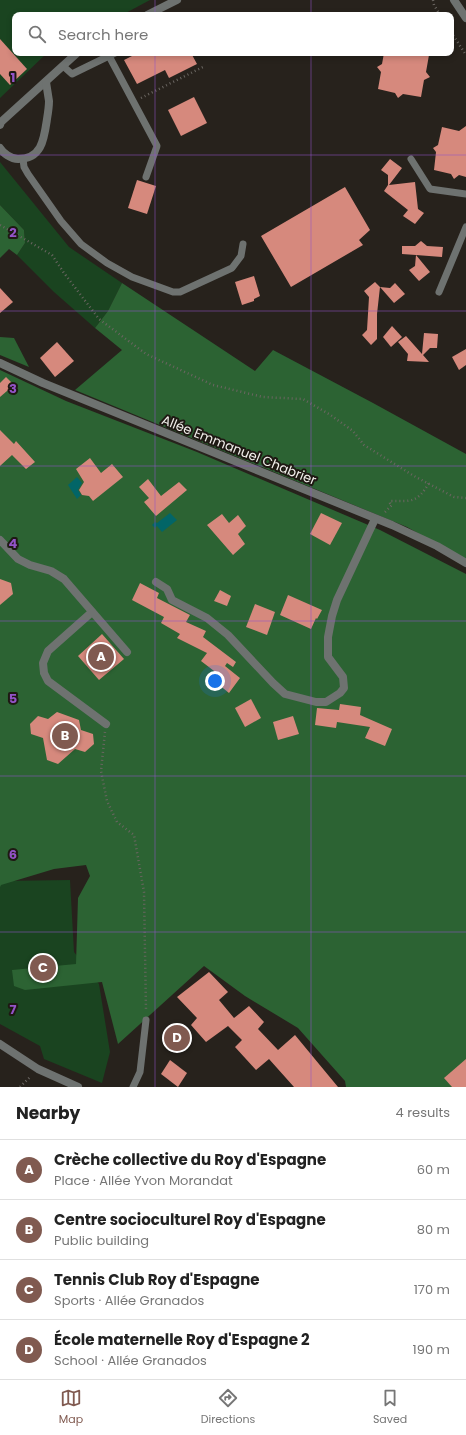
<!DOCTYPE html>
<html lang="en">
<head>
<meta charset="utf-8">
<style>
	body { margin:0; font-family:Poppins,sans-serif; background:#f6f6f6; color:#222 }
	.you { position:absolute; left:215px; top:681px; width:14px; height:14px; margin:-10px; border:3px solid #fff; border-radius:50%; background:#1a73e8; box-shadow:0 0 0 6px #1a73e833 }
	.badge { display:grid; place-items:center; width:26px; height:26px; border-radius:50%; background:#805a50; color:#fff; font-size:13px; font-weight:700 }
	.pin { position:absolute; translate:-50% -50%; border:2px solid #fff; box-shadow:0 1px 4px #0006 }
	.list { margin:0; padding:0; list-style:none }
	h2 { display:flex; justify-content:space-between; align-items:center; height:52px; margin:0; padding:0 16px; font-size:17px }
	h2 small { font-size:13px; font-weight:400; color:#767676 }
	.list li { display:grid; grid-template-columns:26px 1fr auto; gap:12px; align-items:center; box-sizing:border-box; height:60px; padding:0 16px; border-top:1px solid #e0e0e0 }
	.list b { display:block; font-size:15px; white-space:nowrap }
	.list p { margin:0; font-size:13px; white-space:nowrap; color:#767676 }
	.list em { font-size:13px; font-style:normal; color:#767676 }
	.icon { flex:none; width:22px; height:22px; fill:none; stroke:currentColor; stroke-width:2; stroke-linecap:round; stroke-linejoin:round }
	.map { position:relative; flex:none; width:466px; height:1087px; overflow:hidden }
	.search { position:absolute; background:#fff; box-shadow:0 2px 6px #0003; left:12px; right:12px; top:12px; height:44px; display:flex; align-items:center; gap:10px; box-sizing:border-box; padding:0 14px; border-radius:8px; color:#767676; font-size:15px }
	.sheet { height:292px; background:#fff }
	nav { display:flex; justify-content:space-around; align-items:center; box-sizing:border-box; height:56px; border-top:1px solid #e0e0e0; background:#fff; font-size:11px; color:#767676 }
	nav a { display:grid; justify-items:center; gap:2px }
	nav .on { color:#805a50 }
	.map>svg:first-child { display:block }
	.green { fill:#1a4420 }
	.forest { fill:#2c6333 }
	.water { fill:#026567 }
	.building { fill:#d6897d }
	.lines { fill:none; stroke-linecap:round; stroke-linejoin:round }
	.path { stroke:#6a6661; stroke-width:2.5; stroke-dasharray:1 3; stroke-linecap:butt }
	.lane { stroke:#6e7270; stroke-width:7 }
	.street { stroke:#6e7270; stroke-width:8 }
	.grid { fill:none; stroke:#9353c8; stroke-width:1; stroke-opacity:0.55 }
	.labels { text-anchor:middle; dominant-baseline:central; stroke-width:4; stroke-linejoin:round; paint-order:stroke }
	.street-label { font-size:13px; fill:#f3f0ec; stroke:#1e1913 }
	.grid-label { font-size:13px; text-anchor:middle; font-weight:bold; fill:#9353c8; stroke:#1e1913; stroke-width:4; stroke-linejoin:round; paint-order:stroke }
</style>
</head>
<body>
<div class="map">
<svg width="466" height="1087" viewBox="0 0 466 1087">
	<rect width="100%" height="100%" fill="#27221c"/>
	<g class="green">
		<polygon points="0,0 150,0 122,15 15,15 15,53 47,53 0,98"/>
		<polygon points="0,162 69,247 122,283 108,311 95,328 54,292 17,255 25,243 24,230 0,205"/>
		<polygon points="70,880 74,952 99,984 110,1052 102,1083 44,1059 40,1046 0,1024 0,881"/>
	</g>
	<g class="forest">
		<polygon points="0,205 24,230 25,243 17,255 9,249 0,258"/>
		<polygon points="122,283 255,371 273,350 373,403 466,454 466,560 407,527 75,390 122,350 95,328 108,311"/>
		<polygon points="0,337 14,338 29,367 0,355"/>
		<polygon points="0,370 66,401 197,452 380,530 466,574 466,1087 346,1087 345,1081 298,1028 245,996 204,966 118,1044 102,982 25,990 14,986 12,970 76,964 78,898 90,876 86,865 54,869 1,885 0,887"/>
	</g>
	<g class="water">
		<polygon points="77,477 82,483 78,490 81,495 77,499 68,485"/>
		<polygon points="170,513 177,520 162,532 157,526 155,528 152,525 155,522 157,523"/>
	</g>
	<g class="building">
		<polygon points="0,39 27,69 10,85 0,74"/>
		<polygon points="138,53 191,53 197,64 169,78 165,70 137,84 124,60"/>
		<polygon points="384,53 421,53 429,55 426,72 430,77 424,80 421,97 403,94 398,98 395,93 378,89 381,72 377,67 382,64"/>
		<polygon points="194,97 207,123 181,136 168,110"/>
		<polygon points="466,126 466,177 459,175 454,179 451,174 434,170 436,152 433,148 438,145 442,127 459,131"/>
		<polygon points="390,159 402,168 389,185 415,182 418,209 424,213 415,224 403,216 408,210 384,191 388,185 388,175 381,170"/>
		<polygon points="137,180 156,186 147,214 128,208"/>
		<polygon points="345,187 370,230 359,240 363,245 291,287 261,236"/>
		<polygon points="421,241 427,246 443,247 442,257 416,255 430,272 419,281 409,270 415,266 416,255 402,254 402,246 415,246"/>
		<polygon points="254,276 260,296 254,299 254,301 242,305 235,282"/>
		<polygon points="375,282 380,287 390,288 395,283 405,294 394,303 380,287 377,314 377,339 371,345 362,335 367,330 369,297 364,291"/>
		<polygon points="0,288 13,302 0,313"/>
		<polygon points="392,326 402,337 391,347 383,337"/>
		<polygon points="424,333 438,334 437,348 430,348 423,355 429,362 407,361 408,354 398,342 406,336 422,354"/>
		<polygon points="57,342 74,361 55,377 40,358"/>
		<polygon points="466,349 466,365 459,370 452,357"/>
		<polygon points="6,377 14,385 0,397 0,383"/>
		<polygon points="0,430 14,444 16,441 35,462 26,469 12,455 0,466"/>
		<polygon points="90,458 101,473 112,464 123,477 93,501 89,496 82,495 79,490 84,482 76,469"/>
		<polygon points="148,479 161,496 179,482 187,490 156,516 144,502 149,498 139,487"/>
		<polygon points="321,513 342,523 330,545 310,534"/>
		<polygon points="222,514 229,523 238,515 246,526 238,534 245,544 233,555 207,525"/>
		<polygon points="0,579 11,583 13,594 0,605"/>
		<polygon points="140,583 159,593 157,598 190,615 186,622 206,631 203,637 236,662 233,667 227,663 225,666 240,678 229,693 213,680 218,674 201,661 207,653 177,638 180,634 161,623 164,617 132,600"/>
		<polygon points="220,590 231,596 227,606 214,601"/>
		<polygon points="288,595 322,610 317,619 316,618 311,629 280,615"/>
		<polygon points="255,604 275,612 267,635 246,627"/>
		<polygon points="102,634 124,659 99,680 78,656"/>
		<polygon points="251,699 261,718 245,727 235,708"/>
		<polygon points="340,704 361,707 360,715 392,729 385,746 365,738 370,727 337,722 336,728 315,725 317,708 339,710"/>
		<polygon points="57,712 79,720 81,730 93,734 94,744 85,752 75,749 58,764 47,760 43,738 31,734 30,724 38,716 48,719"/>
		<polygon points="293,716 299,734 278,740 273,722"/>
		<polygon points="209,972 228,992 219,1000 234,1018 249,1006 264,1022 258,1029 278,1050 295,1035 338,1087 294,1087 269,1059 256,1070 235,1047 242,1040 228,1026 206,1042 191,1025 197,1018 177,997"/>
		<polygon points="466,1059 466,1087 452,1087 444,1078"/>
		<polygon points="170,1060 187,1073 178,1087 161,1074"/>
	</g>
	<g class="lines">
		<g class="path">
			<polyline points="433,0 434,5 440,15"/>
			<polyline points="451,32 466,55"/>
			<polyline points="141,98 205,66"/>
			<polyline points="0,225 52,255 64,273 99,319 146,354 213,385 263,397 303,399 329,414 353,431 364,445 414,476 454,497 466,498"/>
			<path d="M 385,512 L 392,505 L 390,503 L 390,501 C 412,501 417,503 429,483"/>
			<polyline points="105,732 101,771 107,801 117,822 134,835 144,892 146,1011"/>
			<polyline points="20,1087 31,1076"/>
		</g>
		<g class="lane">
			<polyline points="109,56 157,146 146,177"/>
			<polyline points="63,66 72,74 115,53"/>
			<polyline points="23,159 24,167 28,174 61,221 81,244 107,263 132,277 173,292 180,292 232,268 241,256 243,244"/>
			<polyline points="411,159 430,189 466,194"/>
			<polyline points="439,292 466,227"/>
			<polyline points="133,1087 140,1072 146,1020"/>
		</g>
		<g class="street">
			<polyline points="454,0 466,18"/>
			<polyline points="147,15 177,0"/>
			<polyline points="0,125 1,122 77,53"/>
			<path d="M 0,148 C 3,153 11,159 18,159 C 42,159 44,139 47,119 C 48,113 49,107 49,101 C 48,95 47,88 46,82"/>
			<polyline points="0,363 43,383 392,525 437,546 466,563"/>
			<polyline points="0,540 18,559 30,565 51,571 64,579 127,652"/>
			<polyline points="156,582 167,589 172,600 207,618 228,635 273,683 285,694 316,702 326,702 340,693 344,688 343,677 328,657 328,637 332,616 337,600 375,519"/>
			<polyline points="92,612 48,651 43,663 44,673 48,681 106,724"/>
			<polyline points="0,1044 38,1069 78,1087"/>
		</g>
	</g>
	<path class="grid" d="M 155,0 L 155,15M 311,0 L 311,15M 155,53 L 155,1087M 311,53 L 311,1087M 0,155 L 466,155M 0,311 L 466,311M 0,466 L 466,466M 0,621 L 466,621M 0,776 L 466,776M 0,932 L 466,932"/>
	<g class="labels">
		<g class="street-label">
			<text transform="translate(239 450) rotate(22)">Allée Emmanuel Chabrier</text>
		</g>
	</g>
	<g class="grid-label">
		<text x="13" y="82">1</text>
		<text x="13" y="237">2</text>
		<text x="13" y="393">3</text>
		<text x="13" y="548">4</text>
		<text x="13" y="703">5</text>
		<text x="13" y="859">6</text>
		<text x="13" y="1014">7</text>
	</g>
</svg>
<div class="you"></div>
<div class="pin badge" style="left:101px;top:657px">A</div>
<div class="pin badge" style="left:65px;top:736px">B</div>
<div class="pin badge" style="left:43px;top:968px">C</div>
<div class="pin badge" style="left:177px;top:1038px">D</div>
<div class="search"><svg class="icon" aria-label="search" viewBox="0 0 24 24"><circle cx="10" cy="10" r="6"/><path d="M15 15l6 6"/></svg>Search here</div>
</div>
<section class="sheet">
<h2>Nearby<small>4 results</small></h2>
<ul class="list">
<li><span class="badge">A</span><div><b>Crèche collective du Roy d'Espagne</b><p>Place · Allée Yvon Morandat</p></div><em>60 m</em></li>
<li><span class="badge">B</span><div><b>Centre socioculturel Roy d'Espagne</b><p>Public building</p></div><em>80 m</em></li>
<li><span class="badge">C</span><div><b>Tennis Club Roy d'Espagne</b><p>Sports · Allée Granados</p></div><em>170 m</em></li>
<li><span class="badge">D</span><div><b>École maternelle Roy d'Espagne 2</b><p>School · Allée Granados</p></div><em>190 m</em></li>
</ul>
</section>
<nav>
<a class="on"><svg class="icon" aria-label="map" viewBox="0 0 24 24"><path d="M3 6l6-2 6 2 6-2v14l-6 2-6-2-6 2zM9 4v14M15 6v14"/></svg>Map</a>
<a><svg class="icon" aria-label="directions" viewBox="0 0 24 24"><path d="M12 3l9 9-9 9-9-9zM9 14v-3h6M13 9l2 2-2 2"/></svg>Directions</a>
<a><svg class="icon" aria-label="saved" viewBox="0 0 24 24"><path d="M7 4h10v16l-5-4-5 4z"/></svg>Saved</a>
</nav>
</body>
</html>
